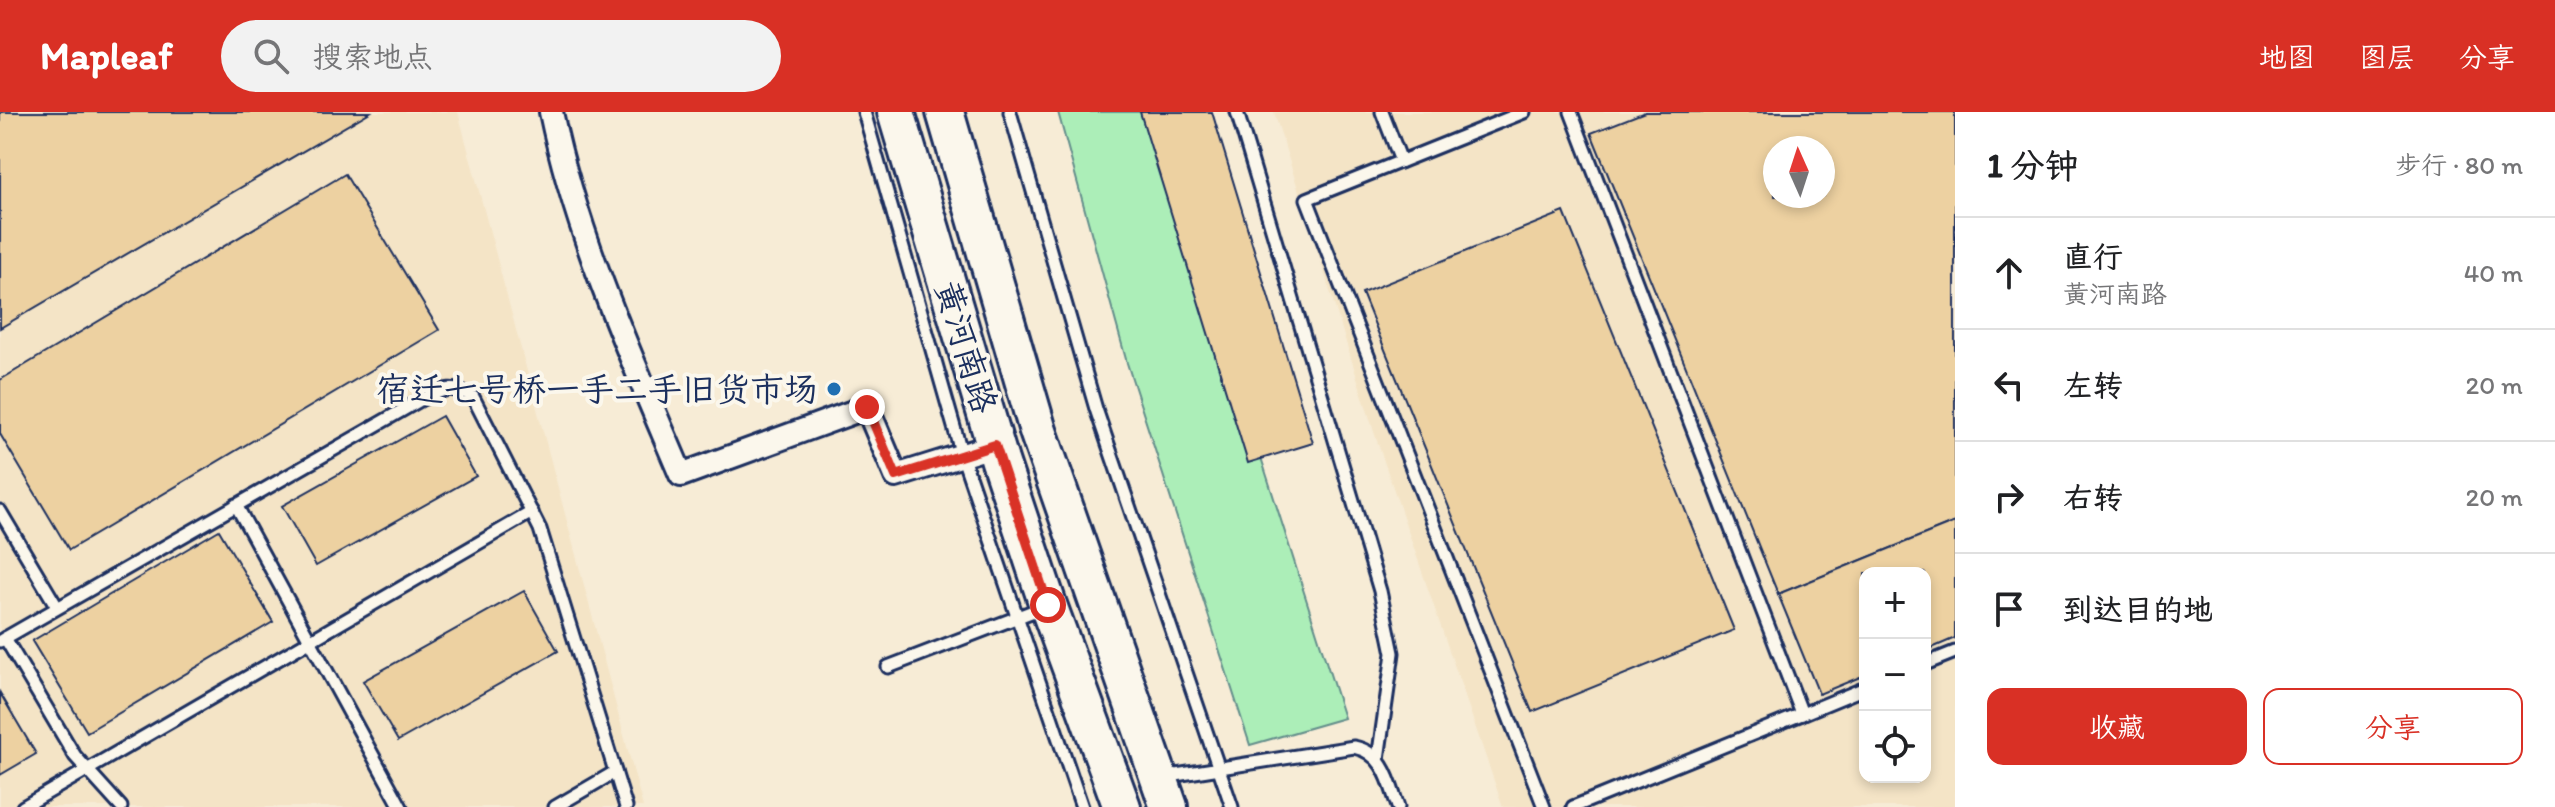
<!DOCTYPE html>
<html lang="zh">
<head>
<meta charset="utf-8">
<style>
	body { margin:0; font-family:Itim,"LXGW WenKai TC",sans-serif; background:#f2f2f2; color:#202124 }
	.controls { position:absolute; right:24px; bottom:24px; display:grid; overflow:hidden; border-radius:16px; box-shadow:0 4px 12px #0003 }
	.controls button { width:72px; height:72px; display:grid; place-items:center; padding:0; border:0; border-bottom:2px solid #e0e0e0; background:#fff; color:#202124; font:40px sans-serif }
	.compass { position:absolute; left:1763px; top:24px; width:72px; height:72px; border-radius:50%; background:#fff; box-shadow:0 4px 12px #0003; rotate:357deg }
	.stop { position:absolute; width:24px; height:24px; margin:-18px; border:6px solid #d93025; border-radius:50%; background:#fff }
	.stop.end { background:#d93025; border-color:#fff; box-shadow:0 2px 8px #0008 }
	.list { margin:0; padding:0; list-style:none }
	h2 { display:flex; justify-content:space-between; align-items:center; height:104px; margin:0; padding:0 32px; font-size:34px }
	h2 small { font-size:26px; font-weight:400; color:#757577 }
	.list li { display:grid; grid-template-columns:52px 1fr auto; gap:24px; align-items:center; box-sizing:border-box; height:112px; padding:0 32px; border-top:2px solid #e0e0e0 }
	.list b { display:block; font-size:30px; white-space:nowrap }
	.list p { margin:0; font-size:26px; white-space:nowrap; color:#757577 }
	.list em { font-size:26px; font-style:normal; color:#757577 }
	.actions { display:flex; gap:16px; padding:24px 32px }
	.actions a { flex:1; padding:18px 0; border:2px solid #d93025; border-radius:16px; text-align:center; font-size:28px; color:#d93025 }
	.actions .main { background:#d93025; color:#fff }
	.icon { flex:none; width:44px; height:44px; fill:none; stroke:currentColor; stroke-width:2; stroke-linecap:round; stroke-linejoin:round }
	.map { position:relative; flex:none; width:1955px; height:695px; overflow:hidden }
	header { display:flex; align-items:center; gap:48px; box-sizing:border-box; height:112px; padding:0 40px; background:#d93025; color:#fff }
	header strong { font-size:38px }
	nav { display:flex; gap:44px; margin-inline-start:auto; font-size:28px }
	.search { width:560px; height:72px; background:#f2f2f2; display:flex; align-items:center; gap:20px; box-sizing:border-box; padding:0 28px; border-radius:44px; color:#757577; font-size:30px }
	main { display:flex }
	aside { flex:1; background:#fff }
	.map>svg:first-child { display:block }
	.built { fill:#f4e4c6; fill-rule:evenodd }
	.green { fill:#aceeb8; stroke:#648e8b; stroke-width:2 }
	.building { fill:#edd1a1; stroke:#1b2f5e; stroke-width:2; fill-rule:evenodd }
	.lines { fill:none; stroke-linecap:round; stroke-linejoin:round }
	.lane-casing { stroke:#1b2f5e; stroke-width:17 }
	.street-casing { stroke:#1b2f5e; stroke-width:28 }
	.primary-casing { stroke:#1b2f5e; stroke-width:42 }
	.lane { stroke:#fbf7ec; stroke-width:11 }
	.street { stroke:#fbf7ec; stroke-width:22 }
	.primary { stroke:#fbf7ec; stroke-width:36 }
	.route { stroke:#d93025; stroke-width:10 }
	.poi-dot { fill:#1f6fb2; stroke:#fbf7ec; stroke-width:3 }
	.labels { text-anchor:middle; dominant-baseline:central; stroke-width:8; stroke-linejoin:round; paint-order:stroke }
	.street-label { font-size:34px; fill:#1b2f5e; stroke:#fbf7ec }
	.poi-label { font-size:34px; fill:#1b2f5e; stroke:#fbf7ec; text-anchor:end }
</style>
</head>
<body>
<header>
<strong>Mapleaf</strong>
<div class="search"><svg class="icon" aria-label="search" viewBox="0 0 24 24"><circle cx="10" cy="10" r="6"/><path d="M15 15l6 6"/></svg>搜索地点</div>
<nav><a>地图</a><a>图层</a><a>分享</a></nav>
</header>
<main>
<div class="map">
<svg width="1955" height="695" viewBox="0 0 1955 695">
	<rect width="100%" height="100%" fill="#f7ecd6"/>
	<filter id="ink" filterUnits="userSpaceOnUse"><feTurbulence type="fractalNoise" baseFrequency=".0125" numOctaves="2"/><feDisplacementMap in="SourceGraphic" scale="16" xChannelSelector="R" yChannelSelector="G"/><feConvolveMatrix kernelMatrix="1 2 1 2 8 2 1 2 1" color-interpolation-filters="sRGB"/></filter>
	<g filter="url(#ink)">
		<g class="built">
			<polygon points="0,0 458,0 643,695 0,695"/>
			<path d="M 1274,0 L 1955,0 L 1955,695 L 1503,695 L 1375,323 ZM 1775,36 L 1823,36 L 1823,84 L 1775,84 ZM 1865,461 L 1925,461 L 1925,665 L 1865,665 Z"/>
		</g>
		<polygon class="green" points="1058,0 1151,0 1344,606 1250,633 1127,251"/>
		<g class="building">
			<polygon points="2,0 370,0 0,216 0,1"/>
			<polygon points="1140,0 1212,0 1313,331 1248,351"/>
			<path d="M 1645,0 L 1955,0 L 1955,410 L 1778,482 L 1591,21 ZM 1775,36 L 1823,36 L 1823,84 L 1775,84 Z"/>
			<polygon points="345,62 439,218 69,438 0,322 0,268"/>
			<polygon points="1564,100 1734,518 1532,600 1362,181"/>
			<polygon points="442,304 476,364 316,454 282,394"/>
			<polygon points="1955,410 1955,526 1925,539 1925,461 1865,461 1865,563 1819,582 1778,482"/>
			<polygon points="219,418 273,510 87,620 32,529"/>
			<polygon points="524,479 558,539 398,629 363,569"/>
			<polygon points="0,581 36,642 0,663"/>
		</g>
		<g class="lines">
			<g class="lane-casing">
				<g id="lane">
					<polyline points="864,0 962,343 1082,695"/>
					<polyline points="1010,0 1096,297 1232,695"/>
					<polyline points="1237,0 1380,479 1393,541 1378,647"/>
					<polyline points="1382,0 1401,49"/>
					<polyline points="1524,0 1307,87 1544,695"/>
					<polyline points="1571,0 1802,602 1865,576"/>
					<polyline points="236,393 401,695"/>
					<polyline points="0,399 57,495"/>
					<polyline points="5,526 75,644 121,695"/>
					<path d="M 0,529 L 422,287 C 444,277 452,272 473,285 L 540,417 L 626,695"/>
					<polyline points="1925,552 1955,540"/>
					<polyline points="888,555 1044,495"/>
					<path d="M 1163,665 L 1354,635 C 1384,641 1389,669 1398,695"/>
					<polyline points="23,695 532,400"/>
					<polyline points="555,695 615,660"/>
					<polyline points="1573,695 1802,602"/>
				</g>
			</g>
			<g class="street-casing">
				<path id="street" d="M 551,0 C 577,126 631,245 681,363 L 867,295 L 896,364 L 995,333"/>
			</g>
			<g class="primary-casing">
				<g id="primary">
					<polyline points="896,0 1000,349 1048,493 1122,695"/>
					<polyline points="945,0 1038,319 1169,695"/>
				</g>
			</g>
			<use href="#lane" class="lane"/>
			<use href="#street" class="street"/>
			<use href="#primary" class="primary"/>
		</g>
	</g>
	<g class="lines" filter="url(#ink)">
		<polyline class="route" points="867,295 896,364 995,333 1048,493"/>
	</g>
	<circle class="poi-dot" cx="834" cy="277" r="8"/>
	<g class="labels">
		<g class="street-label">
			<text transform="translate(966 235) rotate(73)">黄河南路</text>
		</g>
		<g class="poi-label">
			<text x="818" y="277">宿迁七号桥一手二手旧货市场</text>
		</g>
	</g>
</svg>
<div class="controls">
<button>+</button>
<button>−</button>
<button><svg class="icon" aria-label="locate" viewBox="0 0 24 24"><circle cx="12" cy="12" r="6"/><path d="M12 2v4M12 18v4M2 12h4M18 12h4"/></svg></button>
</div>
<svg class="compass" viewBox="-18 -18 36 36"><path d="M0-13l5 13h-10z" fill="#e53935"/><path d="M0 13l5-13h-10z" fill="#757577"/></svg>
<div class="stop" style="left:1048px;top:493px"></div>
<div class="stop end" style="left:867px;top:295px"></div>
</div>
<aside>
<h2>1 分钟<small>步行 · 80 m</small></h2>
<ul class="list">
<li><svg class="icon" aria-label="ahead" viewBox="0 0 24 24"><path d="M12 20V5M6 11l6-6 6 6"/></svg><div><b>直行</b><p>黄河南路</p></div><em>40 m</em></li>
<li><svg class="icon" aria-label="left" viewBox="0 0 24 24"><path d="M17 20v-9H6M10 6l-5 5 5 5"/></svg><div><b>左转</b></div><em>20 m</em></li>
<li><svg class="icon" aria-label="right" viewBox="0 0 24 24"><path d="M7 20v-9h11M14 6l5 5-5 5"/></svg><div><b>右转</b></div><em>20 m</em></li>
<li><svg class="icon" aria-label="arrive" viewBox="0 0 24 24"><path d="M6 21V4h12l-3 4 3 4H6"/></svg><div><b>到达目的地</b></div></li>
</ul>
<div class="actions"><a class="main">收藏</a><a>分享</a></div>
</aside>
</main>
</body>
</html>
